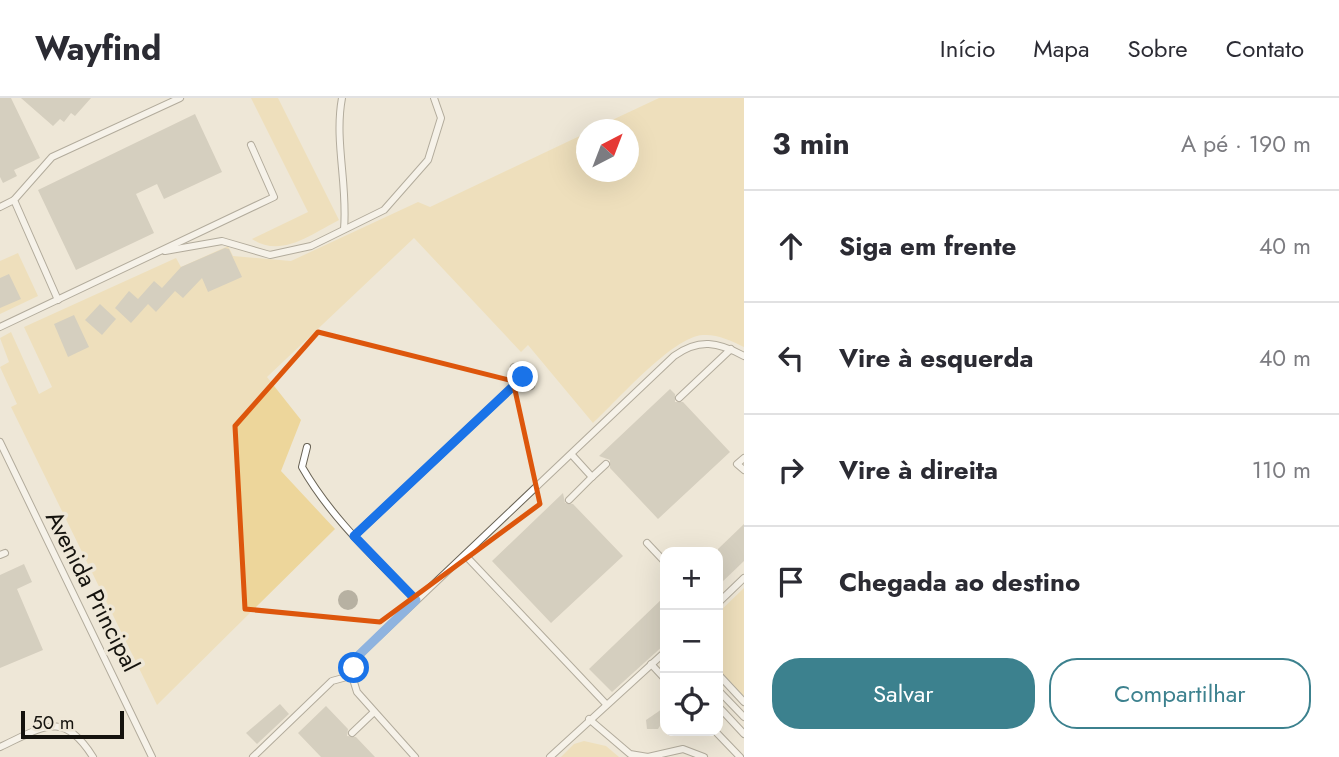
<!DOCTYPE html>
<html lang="pt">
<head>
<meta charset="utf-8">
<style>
	body { margin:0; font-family:Jost,sans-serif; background:#f7f7f7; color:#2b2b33 }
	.controls { position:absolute; right:21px; bottom:21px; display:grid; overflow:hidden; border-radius:14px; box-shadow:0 7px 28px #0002 }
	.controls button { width:63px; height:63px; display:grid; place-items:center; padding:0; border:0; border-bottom:2px solid #e1e1e2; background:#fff; color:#2b2b33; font:35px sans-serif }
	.compass { position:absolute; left:576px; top:21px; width:63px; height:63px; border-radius:50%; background:#fff; box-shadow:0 7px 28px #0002; rotate:42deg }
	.scale { position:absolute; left:21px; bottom:18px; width:103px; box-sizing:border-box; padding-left:7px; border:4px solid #15130e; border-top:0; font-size:19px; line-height:24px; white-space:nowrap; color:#15130e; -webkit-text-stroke:5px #eee7d7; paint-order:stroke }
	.stop { position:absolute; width:21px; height:21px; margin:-16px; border:5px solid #1a73e8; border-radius:50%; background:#fff }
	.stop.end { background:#1a73e8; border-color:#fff; box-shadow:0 2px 7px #0008 }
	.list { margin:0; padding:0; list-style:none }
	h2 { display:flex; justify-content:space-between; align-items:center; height:91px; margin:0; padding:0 28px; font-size:30px }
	h2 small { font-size:23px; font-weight:400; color:#7c7c81 }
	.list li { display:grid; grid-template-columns:46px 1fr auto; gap:21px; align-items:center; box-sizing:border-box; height:112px; padding:0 28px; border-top:2px solid #e1e1e2 }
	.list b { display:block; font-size:26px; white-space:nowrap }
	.list em { font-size:23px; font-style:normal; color:#7c7c81 }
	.actions { display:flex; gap:14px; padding:21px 28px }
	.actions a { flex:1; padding:16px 0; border:2px solid #3c818e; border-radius:28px; text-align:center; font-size:24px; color:#3c818e }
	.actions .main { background:#3c818e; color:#fff }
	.icon { flex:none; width:38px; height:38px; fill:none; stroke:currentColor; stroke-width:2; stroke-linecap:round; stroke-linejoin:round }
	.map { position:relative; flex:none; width:744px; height:659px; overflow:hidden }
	header { display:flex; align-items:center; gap:42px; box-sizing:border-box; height:98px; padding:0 35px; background:#fff; border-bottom:2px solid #e1e1e2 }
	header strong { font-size:33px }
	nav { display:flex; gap:38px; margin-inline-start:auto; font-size:24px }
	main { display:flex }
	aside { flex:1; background:#fff }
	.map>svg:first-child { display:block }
	.green { fill:#edd69b }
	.building { fill:#b7b1a2 }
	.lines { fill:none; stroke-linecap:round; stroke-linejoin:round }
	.lane-casing { stroke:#696355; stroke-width:8 }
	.lane { stroke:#fff; stroke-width:6 }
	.route { stroke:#1a73e8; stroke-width:9 }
	.marked { fill:none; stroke:#dd560c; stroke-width:5; stroke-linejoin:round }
	.labels { text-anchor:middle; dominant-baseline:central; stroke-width:7; stroke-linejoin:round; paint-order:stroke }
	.street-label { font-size:24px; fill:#15130e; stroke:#eee7d7 }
</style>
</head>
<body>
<header>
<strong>Wayfind</strong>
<nav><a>Início</a><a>Mapa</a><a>Sobre</a><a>Contato</a></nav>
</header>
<main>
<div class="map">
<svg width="744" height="659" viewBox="0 0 744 659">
	<rect width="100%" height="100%" fill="#eee7d7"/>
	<g class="green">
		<path d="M 251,0 L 278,0 L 339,122 C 313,135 281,161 252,141 L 308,114 Z"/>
		<path d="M 659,0 L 744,0 L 744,249 C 732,243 717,236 703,237 C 672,239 617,303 593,325 L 528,247 L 521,254 L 414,140 L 267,279 L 301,322 L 281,373 L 335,431 L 157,607 L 11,309 L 17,306 L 0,269 L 9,264 L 0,240 L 11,234 L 39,296 L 52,289 L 24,229 L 176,160 L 181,169 L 228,148 L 233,158 L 291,163 L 418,104 L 430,109 L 586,35 L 586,74 L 628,74 L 628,32 L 593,31 Z"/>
		<polygon points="18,155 38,198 0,216 0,163"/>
		<polygon points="744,490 744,598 718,571 718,515"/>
		<polygon points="584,643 606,648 619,659 561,659 574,646"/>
	</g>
	<g class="building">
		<polygon points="0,0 11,0 40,60 14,72 17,78 3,85 0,79"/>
		<polygon points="21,0 91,0 75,18 71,15 64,24 60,21 53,28"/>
		<polygon points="195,16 222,74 164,101 157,86 136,96 154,135 76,172 38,92"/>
		<polygon points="225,150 229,151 242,179 208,194 202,180 183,200 175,193 156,214 148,206 131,225 115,210 129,193 138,201 154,183 162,190 181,169"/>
		<polygon points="9,176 21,201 0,210 0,180"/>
		<polygon points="100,206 116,221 102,237 85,222"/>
		<polygon points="74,217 89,249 68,259 54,226"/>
		<polygon points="670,291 675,296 675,304 683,304 730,354 658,421 610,370 610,362 599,358"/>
		<polygon points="563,395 565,405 573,406 623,458 551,525 492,463"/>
		<polygon points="744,426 744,463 718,488 718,451"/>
		<polygon points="24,466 32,484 17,491 43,552 0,570 0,477"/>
		<circle cx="348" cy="502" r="10"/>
		<polygon points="665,498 665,546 612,594 589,571"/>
		<polygon points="280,606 289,616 257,646 246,635"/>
		<polygon points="326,608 348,631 347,638 356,639 375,659 321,659 298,635"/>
		<polygon points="665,609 665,620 658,631 647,631 646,622"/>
	</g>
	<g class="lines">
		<g class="lane-casing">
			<g id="lane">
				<path d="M 342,0 C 334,43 348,87 344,131"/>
				<polyline points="0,109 14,102"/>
				<polyline points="165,153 222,143 270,157 311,148 384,112 428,62 441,20 434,0"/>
				<polyline points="58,202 14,102 52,59 180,0"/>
				<polyline points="0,229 274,99 251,47"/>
				<polyline points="514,269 531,288"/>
				<polyline points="679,300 731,251"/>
				<polyline points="0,344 152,659"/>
				<path d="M 307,349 L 302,369 C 331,420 375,460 416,502"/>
				<polyline points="572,357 592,379 606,366"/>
				<polyline points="744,360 737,366 744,372"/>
				<polyline points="569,402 592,379"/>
				<polyline points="354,438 523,279"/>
				<polyline points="647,445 665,464"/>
				<polyline points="0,457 5,455"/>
				<polyline points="465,457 606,606"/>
				<polyline points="718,505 744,480"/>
				<polyline points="651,566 665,581"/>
				<polyline points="718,576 744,604"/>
				<polyline points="718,592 744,619"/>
				<polyline points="718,608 744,636"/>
				<polyline points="589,621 630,656 648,659"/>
				<polyline points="715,633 740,659"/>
				<polyline points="352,635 374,614"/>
				<path d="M 0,649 C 43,629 63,611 93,659"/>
				<polyline points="253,659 332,583 354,577"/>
				<path d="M 415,659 L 357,594 L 353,581 L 359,557 L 674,258 C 699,240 718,244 744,258"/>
				<polyline points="550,659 665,554"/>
				<polyline points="648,659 683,651 704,659"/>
			</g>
		</g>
		<use href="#lane" class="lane"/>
	</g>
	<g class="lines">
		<polyline class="route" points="354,570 359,557 416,502 354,438 523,279"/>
	</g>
	<path d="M0 0H744V659H0ZM 318,234 L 513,283 L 540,406 L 380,524 L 245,511 L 235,328 Z" fill="#eee7d7" fill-opacity=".55" fill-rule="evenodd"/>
	<path class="marked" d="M 318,234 L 513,283 L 540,406 L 380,524 L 245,511 L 235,328 Z"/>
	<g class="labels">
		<g class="street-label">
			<text transform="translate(93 493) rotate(63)">Avenida Principal</text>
		</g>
	</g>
</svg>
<div class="controls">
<button>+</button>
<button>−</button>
<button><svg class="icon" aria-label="locate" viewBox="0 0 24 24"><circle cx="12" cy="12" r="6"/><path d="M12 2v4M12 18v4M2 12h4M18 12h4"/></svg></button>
</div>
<svg class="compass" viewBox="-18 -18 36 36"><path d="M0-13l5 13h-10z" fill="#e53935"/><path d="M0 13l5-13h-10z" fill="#7c7c81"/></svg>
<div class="scale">50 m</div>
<div class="stop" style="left:354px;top:570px"></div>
<div class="stop end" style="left:523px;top:279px"></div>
</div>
<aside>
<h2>3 min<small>A pé · 190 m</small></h2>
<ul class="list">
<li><svg class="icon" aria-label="ahead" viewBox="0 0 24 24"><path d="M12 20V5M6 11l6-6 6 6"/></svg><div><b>Siga em frente</b></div><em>40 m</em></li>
<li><svg class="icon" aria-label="left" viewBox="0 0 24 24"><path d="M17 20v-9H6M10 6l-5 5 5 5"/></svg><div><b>Vire à esquerda</b></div><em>40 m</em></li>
<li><svg class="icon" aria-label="right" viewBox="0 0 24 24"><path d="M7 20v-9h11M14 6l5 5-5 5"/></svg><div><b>Vire à direita</b></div><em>110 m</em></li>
<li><svg class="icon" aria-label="arrive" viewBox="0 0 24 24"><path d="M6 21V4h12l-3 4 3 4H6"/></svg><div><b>Chegada ao destino</b></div></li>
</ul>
<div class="actions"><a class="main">Salvar</a><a>Compartilhar</a></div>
</aside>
</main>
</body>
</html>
